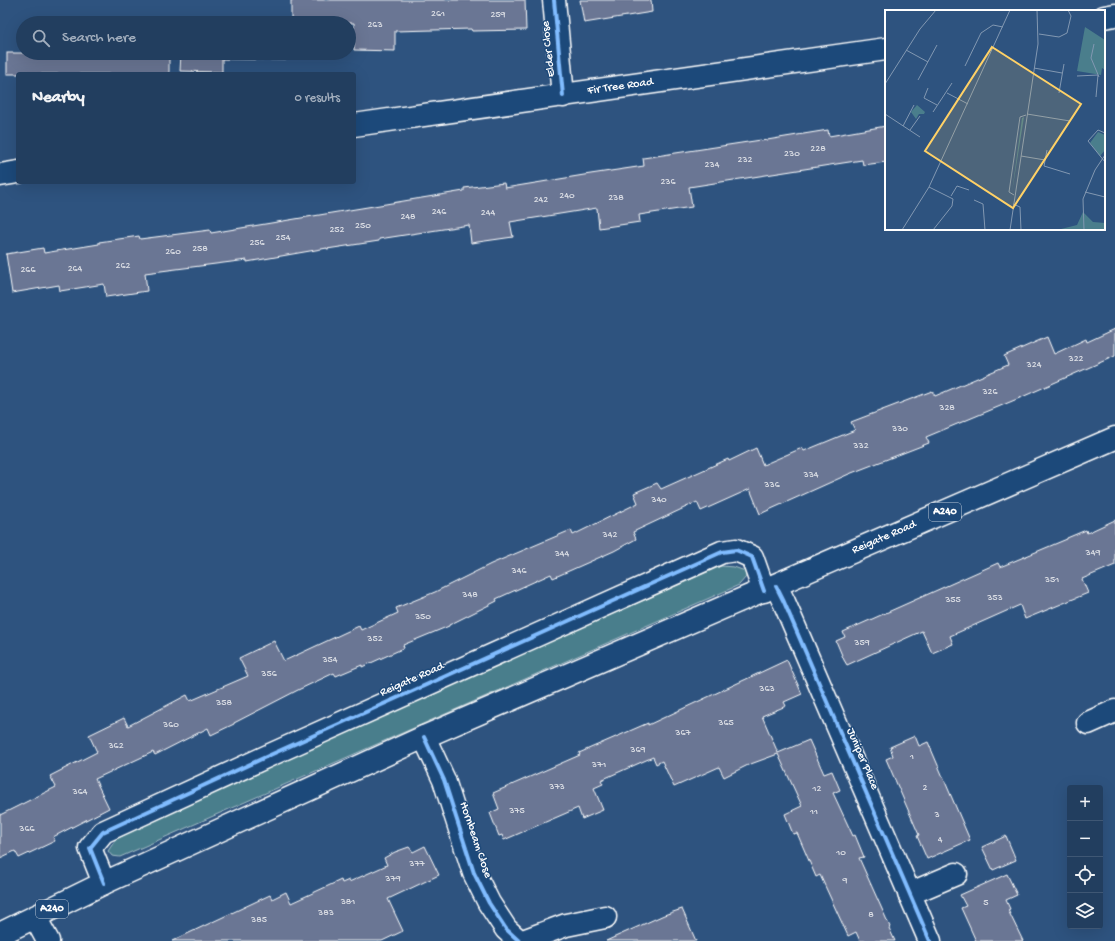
<!DOCTYPE html>
<html lang="en">
<head>
<meta charset="utf-8">
<style>
	body { margin:0; font-family:"Gochi Hand",sans-serif; background:#2e4968; color:#f1f3f6 }
	.controls { position:absolute; right:12px; bottom:12px; display:grid; overflow:hidden; border-radius:4px; box-shadow:0 4px 16px #0002 }
	.controls button { width:36px; height:36px; display:grid; place-items:center; padding:0; border:0; border-bottom:1px solid #3f5774; background:#223e5f; color:#f1f3f6; font:20px sans-serif }
	.list { margin:0; padding:0; list-style:none }
	h2 { display:flex; justify-content:space-between; align-items:center; height:52px; margin:0; padding:0 16px; font-size:17px }
	h2 small { font-size:13px; font-weight:400; color:#a2aebd }
	.icon { flex:none; width:22px; height:22px; fill:none; stroke:currentColor; stroke-width:2; stroke-linecap:round; stroke-linejoin:round }
	.map { position:relative; flex:none; width:1115px; height:941px; overflow:hidden }
	.search { position:absolute; background:#223e5f; box-shadow:0 4px 16px #0002; left:16px; top:16px; width:340px; height:44px; display:flex; align-items:center; gap:10px; box-sizing:border-box; padding:0 14px; border-radius:22px; color:#a2aebd; font-size:15px }
	.panel { position:absolute; background:#223e5f; box-shadow:0 4px 16px #0002; left:16px; top:72px; width:340px; height:112px; border-radius:4px }
	.map>svg:first-child { display:block }
	.green { fill:#4a7e8c; stroke:#a4bec6 }
	.building { fill:#6b7694; stroke:#fff }
	.lines { fill:none; stroke-linecap:round; stroke-linejoin:round }
	.minor-casing { stroke:#fff; stroke-width:25 }
	.major-casing { stroke:#fff; stroke-width:25 }
	.highway-casing { stroke:#fff; stroke-width:25 }
	.minor { stroke:#1f4a7a; stroke-width:22 }
	.major { stroke:#1f4a7a; stroke-width:22 }
	.highway { stroke:#1f4a7a; stroke-width:22 }
	.cycleway-casing { stroke:#1f4a7a; stroke-width:6 }
	.cycleway { stroke:#80bcff; stroke-width:4 }
	.labels { text-anchor:middle; dominant-baseline:central; stroke-width:3; stroke-linejoin:round; paint-order:stroke }
	.number-label { font-size:10px; fill:#dadde4 }
	.shield { fill:#1f4a7a; stroke:#bcc9d7; stroke-width:1 }
	.shield-label { font-size:11px; font-weight:bold; fill:#fff }
	.street-label { font-size:12px; fill:#fff; stroke:#1f4a7a }
	.inset-road { fill:none; stroke:#8298b2; stroke-width:1 }
	.view { fill:#ffd166; fill-opacity:0.15; stroke:#ffd166; stroke-width:2 }
	.inset-edge { fill:none; stroke:#fff; stroke-width:2 }
</style>
</head>
<body>
<div class="map">
<svg width="1115" height="941" viewBox="0 0 1115 941">
	<rect width="100%" height="100%" fill="#2e537f"/>
	<filter id="ink" filterUnits="userSpaceOnUse"><feTurbulence type="fractalNoise" baseFrequency=".025" numOctaves="2"/><feDisplacementMap in="SourceGraphic" scale="8" xChannelSelector="R" yChannelSelector="G"/><feConvolveMatrix kernelMatrix="1 2 1 2 8 2 1 2 1" color-interpolation-filters="sRGB"/></filter>
	<g filter="url(#ink)">
		<polygon class="green" points="721,566 734,567 745,571 746,577 739,585 120,857 112,856 108,851 116,839 240,779"/>
		<g class="building">
			<polygon points="291,0 525,0 526,30 472,31 471,29 395,31 395,51 354,50 354,23 291,23"/>
			<polygon points="580,0 651,0 652,12 584,23"/>
			<polygon points="181,17 287,19 287,23 181,23"/>
			<rect x="7" y="53" width="162" height="21"/>
			<polygon points="181,53 286,53 286,60 222,59 222,72 180,71"/>
			<polygon points="886,126 886,162 863,165 862,160 689,187 692,207 639,215 640,222 599,228 597,208 510,222 513,237 471,243 469,225 379,239 379,241 327,249 327,248 247,262 247,260 145,273 147,291 106,297 104,284 60,291 59,285 12,293 6,254 43,248 44,253 99,244 99,242 139,236 140,239 210,230 211,233 464,191 464,188 504,183 505,188 584,175 644,166 643,158 761,140 761,141 828,130 829,136"/>
			<polygon points="1115,329 1115,356 1022,397 926,437 929,443 849,474 760,514 750,489 701,511 697,502 633,532 636,539 614,551 553,578 551,574 496,599 497,601 449,625 449,626 403,645 404,648 362,667 362,665 336,676 334,673 298,690 234,723 234,724 211,735 208,728 155,755 153,752 95,779 109,808 53,837 55,841 19,858 15,851 0,858 0,815 56,787 50,776 97,752 89,735 124,718 128,726 187,695 190,701 248,676 239,658 274,641 284,661 359,626 361,630 398,613 396,608 435,592 491,564 571,530 573,535 638,503 634,493 657,483 661,489 728,459 729,461 756,448 763,465 802,448 804,451 855,430 851,422 932,391 935,396 1008,365 1004,356 1047,337 1054,354 1086,339 1087,342"/>
			<polygon points="1115,520 1115,565 1082,579 1088,593 1025,619 1020,605 950,636 953,644 932,653 922,631 847,665 844,660 836,641 845,637 843,632 998,563 1000,567 1067,539 1067,538 1086,530 1087,533"/>
			<polygon points="787,660 802,694 784,702 786,706 762,716 778,753 809,740 824,774 832,771 840,790 833,793 853,836 855,835 864,857 859,858 890,927 889,928 895,941 860,941 856,932 848,936 820,875 816,877 797,833 793,834 785,814 802,806 778,754 748,765 724,777 719,767 674,787 662,761 656,764 653,757 601,780 603,784 594,788 603,810 582,819 578,808 504,840 502,835 499,836 490,813 499,809 493,793 580,755 579,753 648,723 648,725"/>
			<polygon points="915,736 919,746 928,742 970,840 927,859 917,836 919,835 886,759 893,756 890,747"/>
			<polygon points="1006,836 1016,860 993,870 982,847"/>
			<polygon points="425,846 439,875 388,899 403,931 382,941 172,941 270,895 272,899 286,892 291,903 341,880 342,883 349,880 349,882 387,865 384,858 395,852 409,847 413,852"/>
			<polygon points="1007,874 1017,895 1006,900 1010,909 1008,910 1023,941 976,941 961,908 966,906 960,895"/>
			<polygon points="682,909 696,941 606,941 664,915"/>
		</g>
		<g class="lines">
			<g class="minor-casing">
				<g id="minor">
					<polyline points="554,0 563,96"/>
					<polyline points="776,586 784,602 930,941"/>
					<polyline points="1088,723 1115,711"/>
					<polyline points="424,737 444,780 474,873 489,903 506,929 519,941"/>
					<polyline points="104,883 90,848 103,832 270,755 722,552 736,550 752,557 764,591"/>
					<polyline points="909,894 956,874"/>
					<polyline points="35,917 48,941"/>
					<polyline points="523,941 566,925 605,917"/>
				</g>
			</g>
			<g class="major-casing">
				<g id="major">
					<polyline points="1104,17 1115,15"/>
					<path id="s1" d="M 354,125 L 886,49"/>
					<polyline points="0,175 18,172"/>
				</g>
			</g>
			<g class="highway-casing">
				<g id="highway">
					<path id="s2" d="M 0,934 L 104,883 L 424,737 L 1115,438"/>
				</g>
			</g>
			<use href="#minor" class="minor"/>
			<use href="#major" class="major"/>
			<use href="#highway" class="highway"/>
			<g class="cycleway-casing">
				<g id="cycleway">
					<polyline points="554,0 563,96"/>
					<polyline points="776,586 784,602 930,941"/>
					<polyline points="424,737 444,780 474,873 489,903 506,929 519,941"/>
					<polyline points="104,883 90,848 103,832 270,755 722,552 736,550 752,557 764,591"/>
				</g>
			</g>
			<use href="#cycleway" class="cycleway"/>
		</g>
	</g>
	<g class="labels">
		<g class="number-label">
			<text x="438" y="14">261</text>
			<text x="498" y="15">259</text>
			<text x="375" y="25">263</text>
			<text x="818" y="149">228</text>
			<text x="792" y="154">230</text>
			<text x="745" y="160">232</text>
			<text x="712" y="165">234</text>
			<text x="668" y="182">236</text>
			<text x="567" y="196">240</text>
			<text x="616" y="198">238</text>
			<text x="541" y="200">242</text>
			<text x="439" y="212">246</text>
			<text x="488" y="213">244</text>
			<text x="408" y="217">248</text>
			<text x="363" y="226">250</text>
			<text x="337" y="230">252</text>
			<text x="283" y="238">254</text>
			<text x="257" y="243">256</text>
			<text x="200" y="249">258</text>
			<text x="173" y="252">260</text>
			<text x="123" y="266">262</text>
			<text x="75" y="269">264</text>
			<text x="28" y="270">266</text>
			<text x="1076" y="359">322</text>
			<text x="1034" y="365">324</text>
			<text x="990" y="392">326</text>
			<text x="947" y="408">328</text>
			<text x="900" y="429">330</text>
			<text x="861" y="446">332</text>
			<text x="811" y="475">334</text>
			<text x="772" y="485">336</text>
			<text x="659" y="500">340</text>
			<text x="610" y="535">342</text>
			<text x="1093" y="553">349</text>
			<text x="562" y="554">344</text>
			<text x="519" y="571">346</text>
			<text x="1052" y="580">351</text>
			<text x="470" y="595">348</text>
			<text x="995" y="598">353</text>
			<text x="953" y="600">355</text>
			<text x="423" y="617">350</text>
			<text x="375" y="639">352</text>
			<text x="862" y="643">359</text>
			<text x="330" y="660">354</text>
			<text x="269" y="674">356</text>
			<text x="767" y="689">363</text>
			<text x="224" y="703">358</text>
			<text x="726" y="723">365</text>
			<text x="171" y="725">360</text>
			<text x="683" y="733">367</text>
			<text x="116" y="746">362</text>
			<text x="638" y="750">369</text>
			<text x="912" y="757">1</text>
			<text x="599" y="765">371</text>
			<text x="557" y="787">373</text>
			<text x="925" y="788">2</text>
			<text x="817" y="789">12</text>
			<text x="80" y="792">364</text>
			<text x="517" y="811">375</text>
			<text x="814" y="812">11</text>
			<text x="937" y="815">3</text>
			<text x="27" y="829">366</text>
			<text x="940" y="840">4</text>
			<text x="841" y="853">10</text>
			<text x="417" y="864">377</text>
			<text x="393" y="879">379</text>
			<text x="845" y="881">9</text>
			<text x="348" y="902">381</text>
			<text x="986" y="903">5</text>
			<text x="326" y="913">383</text>
			<text x="871" y="915">8</text>
			<text x="259" y="920">385</text>
		</g>
		<g class="shield">
			<rect x="929" y="503" width="32" height="18" rx="3"/>
			<rect x="36" y="900" width="32" height="18" rx="3"/>
		</g>
		<g class="shield-label">
			<text x="945" y="512">A240</text>
			<text x="52" y="909">A240</text>
		</g>
		<g class="street-label">
			<text transform="translate(549 49) rotate(-96)">Elder Close</text>
			<text stroke="none"><textPath href="#s1" startOffset="269">Fir Tree Road</textPath></text>
			<text stroke="none"><textPath href="#s2" startOffset="969">Reigate Road</textPath></text>
			<text transform="translate(412 680) rotate(-24)">Reigate Road</text>
			<text transform="translate(862 759) rotate(67)">Juniper Place</text>
			<text transform="translate(475 840) rotate(71)">Hornbeam Close</text>
		</g>
	</g>
	<g transform="translate(885 10)">
		<rect width="220" height="220" fill="#2e537f"/>
		<path d="M 200,17 L 220,30 L 220,60 L 217,58 L 216,65 L 192,61 ZM 32,95 L 40,102 L 39,104 L 34,104 L 31,109 L 26,102 ZM 139,107 L 127,182 L 137,108 ZM 213,122 L 220,125 L 220,140 L 215,146 L 205,133 ZM 198,202 L 208,212 L 220,213 L 220,220 L 172,220 L 192,215 Z" fill="#4a7e8c"/>
		<path class="inset-road" d="M 154,24 L 174,27 L 182,23 L 186,6 L 183,0M 209,34 L 206,48 L 214,67M 21,40 L 43,52M 80,56 L 96,23 L 108,15 L 118,17M 149,58 L 177,63M 192,66 L 213,65 L 211,87M 33,70 L 52,35M 0,74 L 35,19 L 51,0M 43,78 L 39,88 L 52,95M 62,83 L 83,94M 174,83 L 179,54M 48,102 L 67,73M 0,104 L 35,127M 142,104 L 185,111M 18,116 L 29,95M 25,120 L 35,106M 220,123 L 213,120 L 203,131 L 220,152M 162,140 L 159,156 L 185,164M 136,146 L 160,150M 44,177 L 68,189 L 67,196 L 48,220M 200,182 L 220,187M 129,185 L 124,182 L 135,107 L 141,105M 66,186 L 72,176 L 84,180M 89,190 L 98,194 L 100,220M 128,194 L 135,197 L 136,220M 17,220 L 44,177 L 125,0M 125,220 L 153,34 L 152,0M 199,220 L 198,189 L 210,160 L 220,145"/>
		<path class="view" d="M 107,37 L 196,94 L 128,198 L 40,141 Z"/>
		<rect width="220" height="220" class="inset-edge"/>
	</g>
</svg>
<div class="controls">
<button>+</button>
<button>−</button>
<button><svg class="icon" aria-label="locate" viewBox="0 0 24 24"><circle cx="12" cy="12" r="6"/><path d="M12 2v4M12 18v4M2 12h4M18 12h4"/></svg></button>
<button><svg class="icon" aria-label="layers" viewBox="0 0 24 24"><path d="M12 4l9 5-9 5-9-5zM3 14l9 5 9-5"/></svg></button>
</div>
<div class="search"><svg class="icon" aria-label="search" viewBox="0 0 24 24"><circle cx="10" cy="10" r="6"/><path d="M15 15l6 6"/></svg>Search here</div>
<section class="panel">
<h2>Nearby<small>0 results</small></h2>
<ul class="list">
</ul>
</section>
</div>
</body>
</html>
